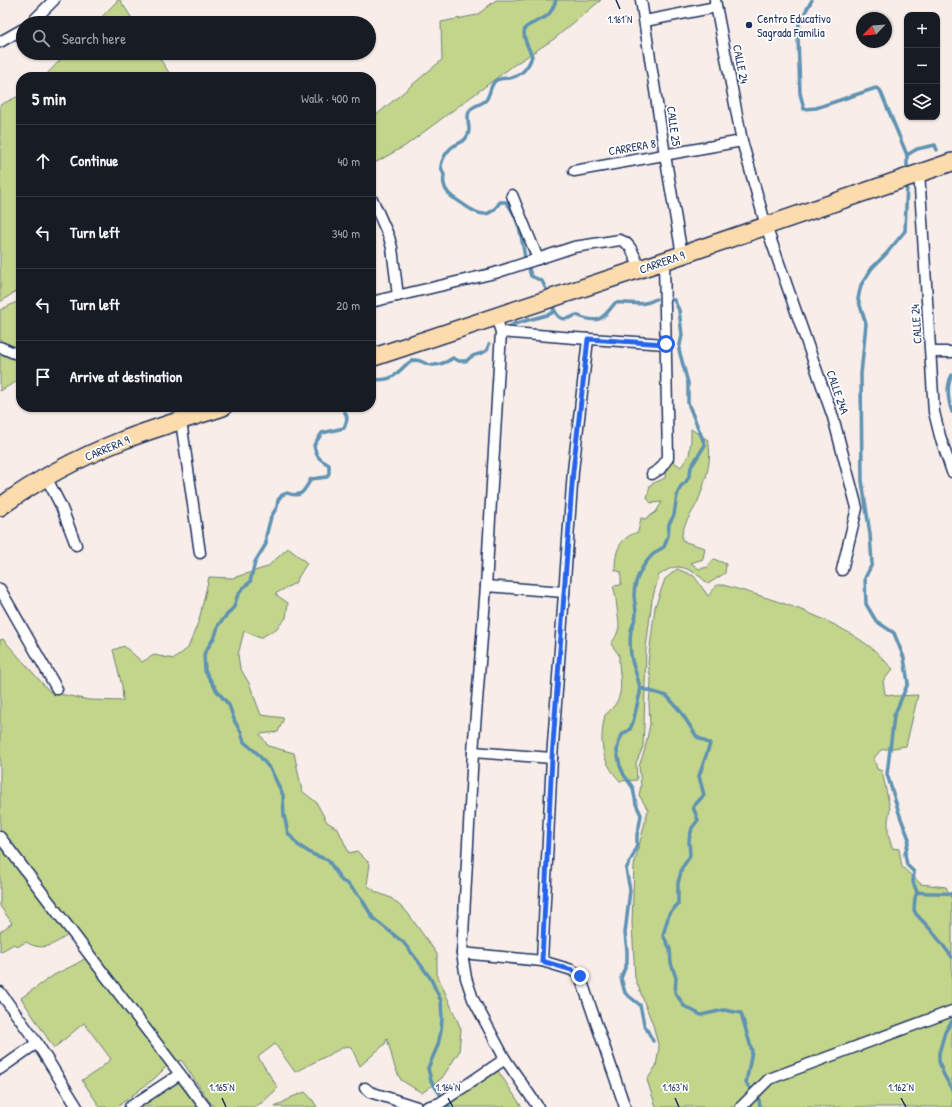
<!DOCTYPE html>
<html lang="en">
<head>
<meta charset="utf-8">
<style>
	body { margin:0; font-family:"Patrick Hand",sans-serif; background:#20242c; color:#f1f3f6 }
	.controls { position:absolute; right:12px; top:12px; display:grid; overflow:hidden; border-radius:8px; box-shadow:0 1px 3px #0004 }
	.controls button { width:36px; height:36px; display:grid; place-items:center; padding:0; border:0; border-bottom:1px solid #363941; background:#171b24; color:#f1f3f6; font:20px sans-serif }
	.compass { position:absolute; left:856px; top:12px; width:36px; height:36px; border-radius:50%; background:#171b24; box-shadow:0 1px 3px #0004; rotate:245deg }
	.stop { position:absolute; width:12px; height:12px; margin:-9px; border:3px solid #2563eb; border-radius:50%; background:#fff }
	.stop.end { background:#2563eb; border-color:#fff; box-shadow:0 1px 4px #0008 }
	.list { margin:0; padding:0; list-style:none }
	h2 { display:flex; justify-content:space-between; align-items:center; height:52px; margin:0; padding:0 16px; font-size:17px }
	h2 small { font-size:13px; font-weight:400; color:#9ea1a6 }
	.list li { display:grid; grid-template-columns:26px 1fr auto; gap:12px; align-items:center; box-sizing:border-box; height:72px; padding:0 16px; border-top:1px solid #363941 }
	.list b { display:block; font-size:15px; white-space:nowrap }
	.list em { font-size:13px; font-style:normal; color:#9ea1a6 }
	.icon { flex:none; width:22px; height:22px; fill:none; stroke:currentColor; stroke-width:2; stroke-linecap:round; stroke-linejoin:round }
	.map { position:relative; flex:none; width:952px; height:1107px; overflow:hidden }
	.search { position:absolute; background:#171b24; box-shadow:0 1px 3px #0004; left:16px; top:16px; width:360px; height:44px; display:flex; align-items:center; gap:10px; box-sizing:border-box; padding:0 14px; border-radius:22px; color:#9ea1a6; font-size:15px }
	.panel { position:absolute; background:#171b24; box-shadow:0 1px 3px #0004; left:16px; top:72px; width:360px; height:340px; border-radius:16px }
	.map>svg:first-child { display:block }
	.green { fill:#c2d58b; stroke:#6e8274 }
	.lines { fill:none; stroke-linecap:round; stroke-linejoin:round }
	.stream { stroke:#5e92b3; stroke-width:3.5 }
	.minor-casing { stroke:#1b2f5e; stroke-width:13 }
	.trunk-casing { stroke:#1b2f5e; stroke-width:20 }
	.minor { stroke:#fff; stroke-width:10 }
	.trunk { stroke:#fcdcac; stroke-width:17 }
	.route { stroke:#2563eb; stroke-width:5 }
	.ticks { fill:none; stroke:#1b2f5e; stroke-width:1.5 }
	.poi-dot { fill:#1b2f5e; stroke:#fff; stroke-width:1.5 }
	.labels { text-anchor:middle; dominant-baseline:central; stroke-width:3.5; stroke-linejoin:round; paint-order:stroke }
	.poi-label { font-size:12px; fill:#1b2f5e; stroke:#fff; text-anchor:start }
	.street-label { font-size:12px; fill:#1b2f5e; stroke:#fff }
	.ticks-label { font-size:10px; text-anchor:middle; fill:#1b2f5e; stroke:#fff; stroke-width:3.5; stroke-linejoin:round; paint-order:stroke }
</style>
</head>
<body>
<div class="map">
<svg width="952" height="1107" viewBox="0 0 952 1107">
	<rect width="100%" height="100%" fill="#f8ede8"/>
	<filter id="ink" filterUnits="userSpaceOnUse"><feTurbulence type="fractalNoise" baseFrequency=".025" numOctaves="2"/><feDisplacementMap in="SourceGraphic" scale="8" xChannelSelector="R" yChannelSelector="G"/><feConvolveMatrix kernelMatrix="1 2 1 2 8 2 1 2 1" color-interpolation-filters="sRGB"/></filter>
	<g filter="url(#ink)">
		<g class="green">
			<polygon points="118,0 120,0 135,23 96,23"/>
			<polygon points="496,0 601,0 554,39 514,65 405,146 371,165 371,117 375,116 442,60 441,22 477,15"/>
			<polygon points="67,53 156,53 172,77 44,77"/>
			<polygon points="21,95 21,288 0,302 0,105"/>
			<polygon points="21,300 21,379 0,391 0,310"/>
			<path d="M 691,429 L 708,440 C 713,459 705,483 698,501 C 692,514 680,527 682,541 L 705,548 L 703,559 L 691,563 L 699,569 L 708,567 L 714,559 L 726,564 L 725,573 L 708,584 C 700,576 689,567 677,567 C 671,567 664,572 659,575 L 652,600 L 646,648 L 644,726 L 643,747 L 636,763 L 637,780 L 620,781 C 601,761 599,741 605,715 C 629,696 618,680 619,655 L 611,644 C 622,628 619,625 617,608 C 616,600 616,595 613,586 L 621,585 L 621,572 L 615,570 C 615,551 619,538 638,532 L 641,518 L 645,519 L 656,512 L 662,502 L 651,503 L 647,498 L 650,485 L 665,478 L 666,464 L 671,460 L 681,467 L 689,455 L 691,440 Z"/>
			<path d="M 288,548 L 307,563 L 295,583 L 275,594 L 288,603 L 286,618 L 276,629 L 260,638 L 244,631 L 238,655 L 240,668 L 249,683 L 261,715 L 284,718 L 278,732 L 260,734 L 268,746 L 294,753 L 302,791 L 316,802 L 327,822 L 338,829 L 349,853 L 357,851 L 370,864 L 367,885 L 376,892 L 391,898 L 407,912 L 437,954 L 437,974 L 461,1029 L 459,1052 L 442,1078 L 422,1093 L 401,1080 L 395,1068 L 387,1038 L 385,1044 L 360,1066 L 351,1047 L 346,1046 L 295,1072 L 275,1044 L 258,1057 L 278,1088 L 263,1102 L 254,1107 L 214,1107 L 207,1098 L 182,1061 L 173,1060 L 155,1078 L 117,1107 L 100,1107 L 82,1080 L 97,1071 L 111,1059 L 84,1023 L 54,1048 L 21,998 L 54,975 L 76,964 L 86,958 L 70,934 C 55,943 44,953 26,942 L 17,947 L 14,944 L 0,952 L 0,932 L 12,923 L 0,906 L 0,640 L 3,639 L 50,692 L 89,700 L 123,701 L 122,686 L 113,650 L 124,646 L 142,662 L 154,655 L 174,659 L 188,648 L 199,620 L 209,577 L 233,578 L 267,567 Z"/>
			<path d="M 677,569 L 694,576 L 708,596 L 717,585 L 723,585 C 773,599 827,615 869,646 C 878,652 885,662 893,669 L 883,681 L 885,694 L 895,696 L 918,695 L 906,746 L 881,750 L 874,758 L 877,769 L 882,771 L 890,809 L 888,820 L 888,834 L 892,848 L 899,849 L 902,867 L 921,884 L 946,887 L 952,899 L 952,1107 L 656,1107 L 647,1080 L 656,1066 L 659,1048 L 653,1025 L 635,978 L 632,923 L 634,866 L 648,810 L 639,795 L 641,786 L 639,766 L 645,749 L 650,724 L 649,703 L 651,681 L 648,663 L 655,607 L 665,579 Z"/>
			<polygon points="498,1071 522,1107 442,1107"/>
			<polygon points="180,1079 200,1107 139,1107"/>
			<polygon points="305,1092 312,1099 317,1107 275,1107 292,1097"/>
		</g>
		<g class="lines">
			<g class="stream">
				<polyline points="812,0 799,23 798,38 800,93 804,109 816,108 876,88 880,90 907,155 907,173"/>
				<polyline points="907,155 917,149 935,145 937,150"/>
				<path d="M 907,183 L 905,231 L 886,254 L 872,268 L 861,285 L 858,299 L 866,324 L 861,374 L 862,481 L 870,534 L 872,564 L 865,578 L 866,604 L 876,621 L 894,633 L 904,658 L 908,683 L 894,716 L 887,774 L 900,816 L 909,839 L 905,854 L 907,865 L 914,872 L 913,882 L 917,892 C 928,894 941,892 952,894"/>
				<path d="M 525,258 C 522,239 519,217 506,202 L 500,202 C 498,205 495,209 492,211 C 482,220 466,206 457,200 C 451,197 445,191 444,184 C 443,181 444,178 444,175 C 443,172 441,169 441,166 C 442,161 445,154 449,150 C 453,144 462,144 466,138 C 473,130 465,120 469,112 C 472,104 481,106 486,100 C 490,95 490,86 495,81 C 499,78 504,78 510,78 C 521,76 529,67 532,56 C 528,47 522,37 525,28 C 540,16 548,24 556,0"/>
				<polyline points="528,265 531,276 542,281 549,295"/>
				<path d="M 551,303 C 557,318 561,323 576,315 C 598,324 601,321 615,303 C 631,301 640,308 656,299"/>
				<polyline points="509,327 514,324 550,314 555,311"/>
				<path d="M 952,375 C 946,386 948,400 952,412"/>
				<path d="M 371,380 C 379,379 385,381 392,377 C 400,373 405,362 415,360 C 420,360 422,362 427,364 C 435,367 446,363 453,358 L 459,361 L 467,361 C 472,351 487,358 489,344"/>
				<path d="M 342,407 C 347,417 349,416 344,428 L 322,433 L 314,445 C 316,457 319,459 329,465 L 329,473 L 327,477 L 311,479 C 304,490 302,499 287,493 L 282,495 L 278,500 L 277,507 L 271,517 L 266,536 L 266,544 L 255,562 L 250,582 L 242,589 L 237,597 L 234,607 L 219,624 L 215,636 L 204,654 L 205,671 L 217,691 L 229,705 L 235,722 L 241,732 L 244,742 L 257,753 L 271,770 L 283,795 L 284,815 L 288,833 L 298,845 L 312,854 L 328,860 L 342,881 L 348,884 L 361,898 L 373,918 L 403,942 L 418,961 L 431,979 L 441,1001 L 442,1018 L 441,1031 L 438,1045 L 428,1068 L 431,1081 L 440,1094"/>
				<polyline points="640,688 667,696 681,712 697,737 710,744 699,776 704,795 693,807 698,820 692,828 689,840 690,856 682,868 678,883 678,904 669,914 663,935 670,949 671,963 676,978 675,992 684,1006 701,1015 724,1010 741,1013 752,1051 746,1083 759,1100 760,1107"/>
				<polyline points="917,892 915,898 914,910 916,914 932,931 952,957"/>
				<polyline points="952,1021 945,1032 939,1053 939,1061 943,1073 952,1090"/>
				<path d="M 653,1041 L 644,1024 L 640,1005 L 625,993 L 621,978 L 627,963 L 627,951 L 625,933 L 630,890 L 626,869 L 634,854 L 637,844 L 637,834 L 639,827 L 641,815 L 636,804 L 633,788 L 624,775 L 620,766 L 617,751 L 619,741 L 622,735 L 630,729 L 633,722 L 640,693 C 641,681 632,667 631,655 C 630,647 630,637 631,630 C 633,624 636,619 636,613 C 636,607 634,600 634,594 C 635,576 647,555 664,547 L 668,536 L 669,524 L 674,515 L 677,495 L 681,486 L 686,482 L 690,474 L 691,467 L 705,445 L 688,403 L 688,383 L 679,350 L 682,335 L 679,310 L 674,300 L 668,299"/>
				<polyline points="447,1104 450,1107"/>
			</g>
			<g class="minor-casing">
				<g id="minor">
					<polyline points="641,0 665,155 682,255"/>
					<polyline points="715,0 742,141 766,226 833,417 857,508 842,570"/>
					<polyline points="645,21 716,7"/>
					<polyline points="31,23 54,0"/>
					<polyline points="0,42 23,29"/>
					<polyline points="574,171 742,141"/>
					<polyline points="919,172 934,412 940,436 952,472"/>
					<polyline points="512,195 538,259"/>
					<polyline points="373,201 389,237 392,248 398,296"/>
					<path d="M 371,302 L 495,273 L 574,247 L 620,240 C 632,243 635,259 640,269"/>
					<polyline points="496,317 501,332 486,586 473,752 462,953 466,978 473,999 505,1059 538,1107"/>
					<polyline points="501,332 575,338 666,344"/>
					<polyline points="0,347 14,353 21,353"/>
					<polyline points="931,352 952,352"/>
					<polyline points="181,421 200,553"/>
					<polyline points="652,474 660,469 668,458 664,261"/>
					<polyline points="46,477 61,506 76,545"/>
					<polyline points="486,586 564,592"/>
					<polyline points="0,589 57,689"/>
					<polyline points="473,752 552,758"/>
					<polyline points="0,837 205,1107"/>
					<polyline points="462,953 542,961 572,970 580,976 625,1107"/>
					<polyline points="542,961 552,758 573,471 588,339"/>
					<polyline points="0,992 37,1043 77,1107"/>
					<polyline points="0,1069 37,1043"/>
					<polyline points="365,1088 370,1092 417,1107"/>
					<polyline points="130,1107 180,1074"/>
					<polyline points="427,1107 440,1103 505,1059"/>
					<polyline points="741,1107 769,1079 952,1011"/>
				</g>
			</g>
			<g class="trunk-casing">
				<g id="trunk">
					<polyline points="371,358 664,261 952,162"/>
					<path d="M 0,507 C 37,480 78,458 121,441 C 154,428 189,418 223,407"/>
				</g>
			</g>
			<use href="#minor" class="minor"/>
			<use href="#trunk" class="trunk"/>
		</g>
	</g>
	<g class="lines" filter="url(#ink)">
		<polyline class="route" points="580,976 572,970 542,961 552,758 573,471 588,339 666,344"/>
	</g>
	<path class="ticks" d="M 616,0 L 620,9M 222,1098 L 226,1107M 448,1098 L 453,1107M 675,1098 L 679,1107M 901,1098 L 906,1107"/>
	<circle class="poi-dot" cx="749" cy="25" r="4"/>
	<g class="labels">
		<g class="poi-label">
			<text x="757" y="18">Centro Educativo<tspan x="757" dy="14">Sagrada Familia</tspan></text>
		</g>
		<g class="street-label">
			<text transform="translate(741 64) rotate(79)">CALLE 24</text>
			<text transform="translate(674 126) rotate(82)">CALLE 25</text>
			<text transform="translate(632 147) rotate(-10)">CARRERA 8</text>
			<text transform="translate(662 262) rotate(-19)">CARRERA 9</text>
			<text transform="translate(916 324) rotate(-94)">CALLE 24</text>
			<text transform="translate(838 392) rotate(71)">CALLE 24A</text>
			<text transform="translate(107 448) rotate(-23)">CARRERA 9</text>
		</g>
	</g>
	<g class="ticks-label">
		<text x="620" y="23">1.161°N</text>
		<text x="222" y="1091">1.165°N</text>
		<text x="448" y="1091">1.164°N</text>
		<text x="675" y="1091">1.163°N</text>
		<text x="901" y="1091">1.162°N</text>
	</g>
</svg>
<div class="controls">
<button>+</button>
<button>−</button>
<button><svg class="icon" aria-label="layers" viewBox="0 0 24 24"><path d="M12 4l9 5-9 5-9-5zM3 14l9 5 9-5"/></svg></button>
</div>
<svg class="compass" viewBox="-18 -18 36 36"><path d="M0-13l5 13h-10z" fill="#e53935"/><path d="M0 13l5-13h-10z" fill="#9ea1a6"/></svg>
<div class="stop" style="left:666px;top:344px"></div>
<div class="stop end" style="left:580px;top:976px"></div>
<div class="search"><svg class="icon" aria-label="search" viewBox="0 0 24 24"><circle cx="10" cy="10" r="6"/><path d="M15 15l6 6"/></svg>Search here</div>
<section class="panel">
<h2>5 min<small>Walk · 400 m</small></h2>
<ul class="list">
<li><svg class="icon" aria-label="ahead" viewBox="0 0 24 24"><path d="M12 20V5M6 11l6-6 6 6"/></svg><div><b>Continue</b></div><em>40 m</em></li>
<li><svg class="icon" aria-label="left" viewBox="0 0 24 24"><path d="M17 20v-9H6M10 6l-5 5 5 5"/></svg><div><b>Turn left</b></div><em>340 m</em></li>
<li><svg class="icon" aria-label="left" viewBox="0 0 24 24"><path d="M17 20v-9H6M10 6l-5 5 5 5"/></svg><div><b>Turn left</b></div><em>20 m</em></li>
<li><svg class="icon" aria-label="arrive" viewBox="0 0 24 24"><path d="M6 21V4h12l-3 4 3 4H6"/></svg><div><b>Arrive at destination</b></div></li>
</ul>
</section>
</div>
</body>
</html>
